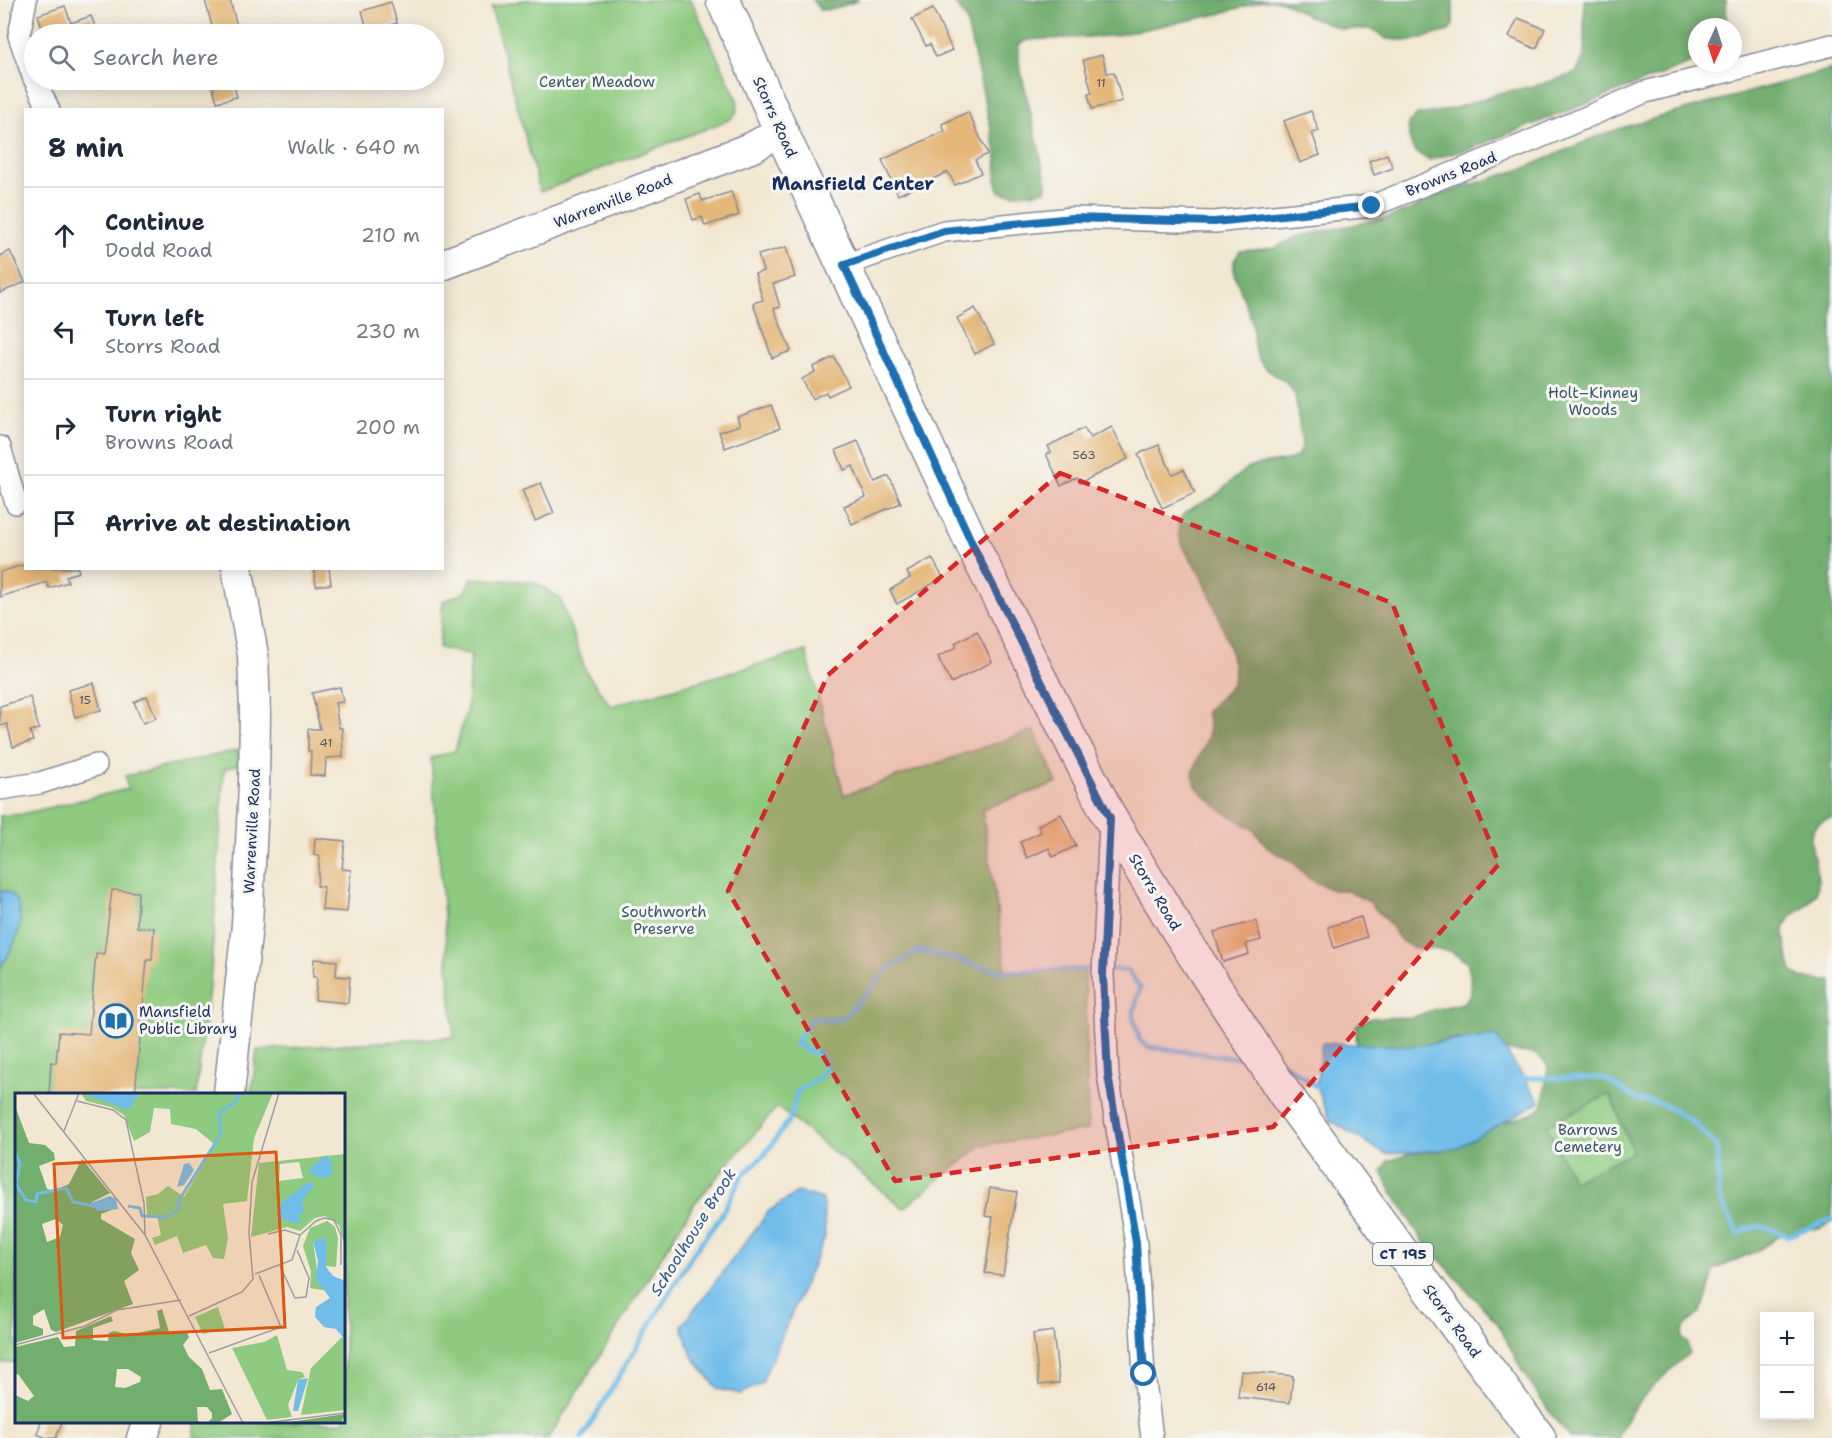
<!DOCTYPE html>
<html lang="en">
<head>
<meta charset="utf-8">
<style>
	body { margin:0; font-family:"Shantell Sans",sans-serif; background:#f6f6f7; color:#1f2937 }
	.controls { position:absolute; right:18px; bottom:18px; display:grid; overflow:hidden; border-radius:0px; box-shadow:0 3px 15px #0003 }
	.controls button { width:54px; height:54px; display:grid; place-items:center; padding:0; border:0; border-bottom:2px solid #e0e1e3; background:#fff; color:#1f2937; font:30px sans-serif }
	.compass { position:absolute; left:1688px; top:18px; width:54px; height:54px; border-radius:50%; background:#fff; box-shadow:0 3px 15px #0003; rotate:183deg }
	.stop { position:absolute; width:18px; height:18px; margin:-14px; border:4px solid #1f6fb2; border-radius:50%; background:#fff }
	.stop.end { background:#1f6fb2; border-color:#fff; box-shadow:0 2px 6px #0008 }
	.list { margin:0; padding:0; list-style:none }
	h2 { display:flex; justify-content:space-between; align-items:center; height:78px; margin:0; padding:0 24px; font-size:26px }
	h2 small { font-size:20px; font-weight:400; color:#747a83 }
	.list li { display:grid; grid-template-columns:39px 1fr auto; gap:18px; align-items:center; box-sizing:border-box; height:96px; padding:0 24px; border-top:2px solid #e0e1e3 }
	.list b { display:block; font-size:22px; white-space:nowrap }
	.list p { margin:0; font-size:20px; white-space:nowrap; color:#747a83 }
	.list em { font-size:20px; font-style:normal; color:#747a83 }
	.icon { flex:none; width:33px; height:33px; fill:none; stroke:currentColor; stroke-width:2; stroke-linecap:round; stroke-linejoin:round }
	.map { position:relative; flex:none; width:1832px; height:1438px; overflow:hidden }
	.search { position:absolute; background:#fff; box-shadow:0 3px 15px #0003; left:24px; top:24px; width:420px; height:66px; display:flex; align-items:center; gap:15px; box-sizing:border-box; padding:0 21px; border-radius:33px; color:#747a83; font-size:22px }
	.panel { position:absolute; background:#fff; box-shadow:0 3px 15px #0003; left:24px; top:108px; width:420px; height:462px; border-radius:0px }
	.map>svg:first-child { display:block }
	.green { fill:#8eca7f; stroke:#547c6e; stroke-width:1.5 }
	.forest { fill:#72ae6e; stroke:#466e66; stroke-width:1.5; fill-rule:evenodd }
	.water { fill:#70bdea; stroke:#4676a4; stroke-width:1.5 }
	.lines { fill:none; stroke-linecap:round; stroke-linejoin:round }
	.stream { stroke:#70bdea; stroke-width:5 }
	.building { fill:#e5b87a }
	.minor-casing { stroke:#868b98; stroke-width:24 }
	.secondary-casing { stroke:#868b98; stroke-width:33 }
	.primary-casing { stroke:#868b98; stroke-width:36 }
	.minor { stroke:#fff; stroke-width:21 }
	.secondary { stroke:#fff; stroke-width:30 }
	.primary { stroke:#fff; stroke-width:33 }
	.route { stroke:#1f6fb2; stroke-width:8 }
	.marked { fill:#d62828; fill-opacity:0.2; stroke:#d62828; stroke-width:4.5; stroke-dasharray:12 8; stroke-linejoin:round }
	.labels { text-anchor:middle; dominant-baseline:central; stroke-width:6; stroke-linejoin:round; paint-order:stroke }
	.number-label { font-size:12px; fill:#4e5165 }
	.shield { fill:#f6f6f2; stroke:#5d6b8a; stroke-width:1.5 }
	.shield-label { font-size:14px; font-weight:bold; fill:#1b2f5e }
	.park-label { font-size:15px; fill:#385666; stroke:#f6f6f2 }
	.street-label { font-size:15px; fill:#1b2f5e; stroke:#f6f6f2 }
	.poi-label { font-size:15px; fill:#1b2f5e; stroke:#f6f6f2; text-anchor:start }
	.water-label { font-size:16px; font-style:italic; fill:#355a88; stroke:#f6f6f2 }
	.quarter-label { font-size:18px; font-weight:bold; fill:#1b2f5e; stroke:#f6f6f2 }
	.inset-river { fill:none; stroke:#70bdea; stroke-width:3 }
	.inset-road { fill:none; stroke:#9c9da4; stroke-width:1.5 }
	.view { fill:#de5710; fill-opacity:0.15; stroke:#de5710; stroke-width:3 }
	.inset-edge { fill:none; stroke:#1b2f5e; stroke-width:3 }
</style>
</head>
<body>
<div class="map">
<svg width="1832" height="1438" viewBox="0 0 1832 1438">
	<rect width="100%" height="100%" fill="#f6f6f2"/>
	<filter id="ink" filterUnits="userSpaceOnUse"><feTurbulence type="fractalNoise" baseFrequency=".0167" numOctaves="2"/><feDisplacementMap in="SourceGraphic" scale="12" xChannelSelector="R" yChannelSelector="G"/><feConvolveMatrix kernelMatrix="1 2 1 2 8 2 1 2 1" color-interpolation-filters="sRGB"/></filter>
	<filter id="wash" filterUnits="userSpaceOnUse"><feTurbulence type="fractalNoise" baseFrequency=".008" numOctaves="4" result="noise"/><feDisplacementMap in="SourceGraphic" scale="24" xChannelSelector="R" yChannelSelector="G"/><feGaussianBlur stdDeviation="1.35" result="paint"/><feColorMatrix in="noise" values="0 0 0 0 0 0 0 0 0 0 0 0 0 0 0 0 0 1.4 0 .05"/><feComposite in="paint" operator="in"/></filter>
	<g filter="url(#wash)">
		<rect width="100%" height="100%" fill="#f2e7d2"/>
		<g class="green">
			<path d="M 524,0 L 691,0 L 737,99 C 739,109 737,114 729,120 L 540,192 L 491,7 Z"/>
			<polygon points="471,578 534,582 560,598 586,672 611,706 806,651 844,795 1034,730 1057,783 982,809 1006,972 1085,968 1088,1130 982,1145 904,1208 777,1107 694,1204 549,1438 194,1438 196,1422 344,1422 344,1094 251,1094 257,1050 454,1037 431,758 455,751 467,709 471,655 439,648 443,601 464,593"/>
			<polygon points="238,750 238,765 224,769 211,971 196,1094 16,1094 16,1362 0,1363 0,816 22,814 128,789 125,776"/>
			<polygon points="1610,1094 1633,1152 1573,1182 1546,1125"/>
		</g>
		<g class="forest">
			<polygon points="812,0 859,0 834,9 820,10"/>
			<path d="M 950,0 L 1453,0 L 1453,25 L 1449,31 L 1411,41 L 1387,39 L 1372,29 L 1342,29 L 1306,15 L 1285,2 L 1273,0 L 1262,1 L 1219,14 L 1112,36 L 1027,40 L 1019,44 L 1019,63 L 1047,184 L 1045,190 C 1035,193 1008,196 999,191 L 996,179 L 997,155 L 966,19 L 959,8 Z"/>
			<path d="M 1584,0 L 1726,0 L 1727,27 L 1697,27 L 1697,61 L 1472,148 L 1429,160 C 1408,149 1410,146 1408,123 L 1417,115 L 1437,112 L 1462,106 L 1499,93 L 1538,85 L 1576,73 L 1584,56 Z"/>
			<path d="M 1832,69 L 1832,818 C 1791,826 1824,866 1817,890 C 1812,909 1784,912 1784,932 C 1784,944 1789,958 1791,969 C 1800,982 1818,980 1832,981 L 1832,1222 L 1819,1229 L 1806,1229 L 1781,1235 L 1758,1250 L 1714,1270 C 1711,1281 1707,1304 1700,1312 C 1692,1322 1680,1325 1682,1339 L 1687,1341 L 1689,1353 C 1669,1372 1622,1411 1619,1438 L 1570,1438 L 1551,1414 L 1522,1371 L 1498,1324 L 1422,1240 L 1394,1195 L 1382,1172 L 1388,1161 L 1411,1153 L 1447,1150 L 1489,1127 L 1534,1113 L 1543,1105 L 1548,1068 L 1545,1062 L 1535,1054 L 1504,1050 L 1480,1040 L 1454,1039 L 1410,1047 L 1358,1045 L 1356,1040 L 1356,1027 L 1360,1022 L 1372,1018 L 1414,1017 L 1432,1010 L 1463,1003 L 1471,994 L 1470,974 L 1467,962 L 1450,951 L 1412,947 L 1401,941 L 1386,920 L 1368,901 L 1345,890 L 1332,890 L 1309,879 L 1292,861 L 1269,849 L 1253,829 L 1221,810 L 1202,793 L 1194,783 L 1193,771 L 1208,737 L 1209,725 L 1206,712 C 1212,703 1230,691 1233,682 C 1239,660 1211,596 1200,574 C 1194,562 1183,551 1180,538 C 1178,531 1178,522 1182,516 C 1189,507 1201,504 1210,499 C 1223,492 1233,476 1249,468 C 1264,460 1281,464 1297,457 L 1302,445 L 1295,395 L 1288,384 L 1266,369 L 1258,359 L 1254,347 L 1252,322 L 1234,273 L 1234,261 L 1240,251 L 1275,248 L 1296,237 L 1386,218 L 1409,210 L 1441,194 L 1525,168 L 1591,139 L 1627,126 ZM 1610,1094 L 1633,1152 L 1573,1181 L 1547,1125 Z"/>
		</g>
		<g class="water">
			<path d="M 7,891 C 34,910 13,949 0,969 L 0,892 Z"/>
			<polygon points="1496,1036 1540,1102 1455,1149 1385,1154 1330,1120 1316,1086 1322,1043 1412,1046"/>
			<polygon points="798,1192 823,1199 825,1237 761,1384 741,1394 718,1389 692,1356 682,1326 769,1211"/>
		</g>
		<g class="lines">
			<g class="stream">
				<polyline points="1108,969 1127,970 1140,987 1133,1015 1140,1041 1149,1047 1237,1058"/>
				<polyline points="1285,1064 1316,1086 1323,1087"/>
				<path d="M 1518,1078 L 1603,1078 L 1638,1100 L 1660,1103 L 1692,1121 L 1717,1147 L 1719,1197 L 1738,1234 C 1758,1222 1767,1226 1787,1236 L 1832,1219"/>
				<polyline points="582,1438 694,1252 719,1219 742,1176 765,1154 790,1119 798,1090 815,1081 826,1068 820,1054 803,1049 796,1043 811,1018 841,1020 891,967 920,950 1002,972 1098,969"/>
			</g>
		</g>
		<g id="blocks">
			<g class="building">
				<polygon points="205,0 230,0 237,26 229,27 230,34 214,34"/>
				<polygon points="391,2 397,23 368,32 362,11"/>
				<polygon points="65,6 71,23 91,16 98,34 44,34 38,15"/>
				<polygon points="933,9 952,50 936,57 930,44 926,46 912,19"/>
				<polygon points="1518,18 1545,29 1536,49 1509,37"/>
				<polygon points="1102,55 1107,73 1114,72 1122,101 1092,109 1088,94 1092,93 1083,60"/>
				<polygon points="211,80 232,80 237,97 217,102"/>
				<polygon points="1311,111 1319,131 1312,133 1320,155 1300,163 1284,121"/>
				<polygon points="968,112 988,154 975,160 981,173 955,185 948,172 898,195 882,160 945,131 942,124"/>
				<polygon points="1387,154 1393,168 1374,175 1369,161"/>
				<polygon points="731,192 739,215 705,226 702,217 693,220 686,199 700,194 702,201"/>
				<polygon points="786,247 795,277 773,284 780,307 774,309 791,351 772,358 753,303 763,300 755,274 763,271 758,255"/>
				<polygon points="10,251 25,282 0,293 0,256"/>
				<polygon points="975,308 994,344 975,354 957,318"/>
				<polygon points="834,357 849,386 828,396 826,392 812,399 802,379 815,372 813,367"/>
				<polygon points="771,405 780,428 725,448 719,432 740,425 737,417"/>
				<polygon points="1112,427 1128,459 1080,483 1077,478 1061,486 1046,454 1051,452 1048,446 1084,428 1090,438"/>
				<polygon points="858,441 875,482 889,476 901,503 852,524 844,506 866,497 853,466 844,470 836,450"/>
				<polygon points="1159,445 1172,474 1184,469 1195,493 1162,508 1138,454"/>
				<polygon points="541,483 554,513 535,521 522,490"/>
				<polygon points="932,558 943,578 897,604 890,590 910,578 907,572"/>
				<polygon points="26,564 26,568 78,568 79,572 66,576 68,582 49,588 47,582 0,597 0,572"/>
				<polygon points="314,568 329,568 331,584 316,586"/>
				<polygon points="977,631 992,662 951,683 938,657 957,647 955,643"/>
				<polygon points="94,683 101,710 75,717 68,690"/>
				<polygon points="340,687 343,702 335,703 339,728 342,728 343,757 326,758 325,776 310,775 311,751 308,751 308,729 320,729 312,693"/>
				<polygon points="147,696 156,718 143,723 134,702"/>
				<polygon points="30,697 39,729 30,731 33,741 13,747 7,724 0,726 0,706"/>
				<polygon points="1061,814 1076,846 1053,857 1049,848 1027,858 1020,842 1041,832 1038,825"/>
				<polygon points="315,838 345,841 342,869 351,870 347,912 322,910 324,887 317,886 320,856 314,855"/>
				<polygon points="112,890 138,892 137,927 154,928 152,960 147,960 135,1095 49,1095 51,1062 56,1063 59,1032 89,1034 96,953 104,954"/>
				<polygon points="1361,917 1367,937 1334,948 1328,927"/>
				<polygon points="1256,921 1261,940 1246,944 1249,954 1223,962 1214,932"/>
				<polygon points="314,959 337,961 336,976 350,977 348,1003 315,1000 317,977 313,977"/>
				<polygon points="990,1188 1017,1192 1003,1275 985,1273 993,1217 985,1216"/>
				<polygon points="1053,1331 1059,1383 1039,1385 1033,1334"/>
				<polygon points="1241,1371 1293,1376 1290,1403 1238,1397"/>
				<polygon points="41,1422 62,1422 56,1438 47,1438 37,1434"/>
			</g>
		</g>
	</g>
	<g filter="url(#ink)">
		<use href="#blocks" fill-opacity="0" stroke="#868b98" stroke-width="1.5"/>
		<g class="lines">
			<g class="minor-casing">
				<g id="minor">
					<polyline points="26,0 19,36 34,79"/>
					<polyline points="35,80 49,110"/>
					<polyline points="844,265 944,231 1072,218 1214,222 1372,206 1517,147 1645,92 1832,45"/>
					<polyline points="0,447 16,503"/>
					<polyline points="0,789 40,783 96,765"/>
					<polyline points="1110,821 1103,975 1108,1075 1136,1243 1144,1374 1152,1438"/>
				</g>
			</g>
			<g class="secondary-casing">
				<g id="secondary">
					<polyline points="442,265 753,147 781,131"/>
					<polyline points="229,1094 247,925 254,784 255,712 253,655 237,568"/>
					<polyline points="142,1438 148,1422"/>
				</g>
			</g>
			<g class="primary-casing">
				<polyline id="primary" points="723,0 781,131 977,554 1110,818 1179,932 1285,1094 1539,1438"/>
			</g>
			<use href="#minor" class="minor"/>
			<use href="#secondary" class="secondary"/>
			<use href="#primary" class="primary"/>
		</g>
	</g>
	<g class="lines" filter="url(#ink)">
		<polyline class="route" points="1144,1374 1136,1243 1108,1075 1103,975 1110,818 977,554 844,265 944,231 1072,218 1214,222 1372,206"/>
	</g>
	<path class="marked" d="M 1060,473 L 1392,603 L 1499,864 L 1273,1127 L 895,1181 L 728,891 L 828,675 Z"/>
	<defs>
		<g id="library-ring" transform="scale(1.725)"><circle r="9.5" fill="#f6f6f2" stroke="#1f6fb2" stroke-width="1.5"/><path d="M-6-4Q-3-5.5-.7-3.5V5Q-3 3-6 4ZM6-4Q3-5.5 .7-3.5V5Q3 3 6 4Z" fill="#1f6fb2"/></g>
	</defs>
	<g fill-rule="evenodd">
		<use href="#library-ring" x="116" y="1021"/>
	</g>
	<g class="labels">
		<g class="number-label">
			<text x="1101" y="83">11</text>
			<text x="1084" y="455">563</text>
			<text x="85" y="700">15</text>
			<text x="326" y="743">41</text>
			<text x="1266" y="1387">614</text>
		</g>
		<rect class="shield" x="1373" y="1243" width="60" height="22" rx="4.5"/>
		<g class="shield-label">
			<text x="1403" y="1254">CT 195</text>
		</g>
		<g class="park-label">
			<text x="597" y="82">Center Meadow</text>
			<text x="1593" y="393">Holt–Kinney<tspan x="1593" dy="17">Woods</tspan></text>
			<text x="664" y="912">Southworth<tspan x="664" dy="17">Preserve</tspan></text>
			<text x="1588" y="1130">Barrows<tspan x="1588" dy="17">Cemetery</tspan></text>
		</g>
		<g class="street-label">
			<text transform="translate(775 117) rotate(66)">Storrs Road</text>
			<text transform="translate(1451 174) rotate(-22)">Browns Road</text>
			<text transform="translate(613 201) rotate(-21)">Warrenville Road</text>
			<text transform="translate(252 831) rotate(-87)">Warrenville Road</text>
			<text transform="translate(1155 892) rotate(59)">Storrs Road</text>
			<text transform="translate(1452 1321) rotate(54)">Storrs Road</text>
		</g>
		<g class="poi-label">
			<text x="139" y="1012">Mansfield<tspan x="139" dy="17">Public Library</tspan></text>
		</g>
		<g class="water-label">
			<text transform="translate(693 1232) rotate(-58)">Schoolhouse Brook</text>
		</g>
		<g class="quarter-label">
			<text x="853" y="184">Mansfield Center</text>
		</g>
	</g>
	<g transform="translate(15 1093)">
		<rect width="330" height="330" fill="#f2e7d2"/>
		<path d="M 66,0 L 258,0 L 239,45 L 232,108 L 208,111 L 213,145 L 209,166 L 198,165 L 191,152 L 168,160 L 162,143 L 140,152 L 137,145 L 146,142 L 142,123 L 132,123 L 131,104 L 143,101 L 153,93 L 169,104 L 200,52 L 181,36 L 156,31 L 155,16 L 139,15 L 135,39 L 119,48 L 109,22 L 96,14 L 71,8 ZM 330,61 L 330,154 L 324,132 L 310,123 L 300,125 L 285,138 L 272,134 L 236,144 L 244,70 ZM 284,69 L 288,85 L 264,88 L 265,71 ZM 312,128 L 320,134 L 323,145 L 321,174 L 311,173 L 311,144 L 298,148 L 304,191 L 313,198 L 295,195 L 296,179 L 288,153 L 295,135 ZM 203,214 L 210,236 L 188,241 L 180,224 ZM 262,242 L 272,277 L 287,279 L 290,284 L 283,287 L 273,312 L 277,324 L 252,327 L 217,255 L 249,249 ZM 327,244 L 330,247 L 330,317 L 286,322 L 296,275 Z" fill="#8eca7f" fill-rule="evenodd"/>
		<path d="M 0,13 L 14,50 L 30,52 L 39,60 L 40,67 L 24,73 L 32,96 L 38,98 L 54,91 L 67,66 L 95,100 L 77,109 L 76,114 L 99,116 L 86,121 L 86,126 L 120,146 L 116,160 L 124,177 L 109,188 L 118,211 L 41,239 L 36,237 L 29,216 L 18,223 L 18,232 L 28,236 L 28,242 L 0,250 ZM 41,126 L 48,132 L 45,144 L 32,149 L 27,131 ZM 147,216 L 154,239 L 171,238 L 174,244 L 168,252 L 174,264 L 187,276 L 195,297 L 207,296 L 217,321 L 203,330 L 192,330 L 197,325 L 197,320 L 192,314 L 182,314 L 183,330 L 0,330 L 0,302 L 13,308 L 19,303 L 3,281 L 0,282 L 0,254 L 43,244 L 49,254 L 60,253 L 61,238 L 96,223 L 98,228 L 78,235 L 78,247 L 93,248 L 94,240 L 99,238 L 115,242 L 145,235 L 142,218 ZM 102,276 L 113,276 L 126,284 L 125,289 L 110,295 L 100,294 ZM 330,321 L 326,330 L 268,330 Z" fill="#72ae6e" fill-rule="evenodd"/>
		<path d="M 67,0 L 125,0 L 113,17 ZM 311,62 L 317,70 L 317,81 L 311,85 L 297,82 L 295,76 ZM 174,70 L 179,77 L 169,92 L 162,94 L 169,71 ZM 294,89 L 299,92 L 287,109 L 290,121 L 284,120 L 285,131 L 263,125 L 267,109 ZM 95,103 L 101,106 L 103,116 L 82,118 L 76,110 ZM 311,144 L 311,174 L 318,183 L 330,188 L 330,247 L 321,236 L 309,234 L 300,224 L 301,214 L 315,205 L 301,187 L 303,168 L 298,148 ZM 293,285 L 283,318 L 278,318 L 283,287 Z" fill="#70bdea"/>
		<path class="inset-river" d="M 0,59 L 5,71 L 1,91 L 11,107 L 21,109 L 22,101 L 51,95 L 58,109 L 79,113M 113,113 L 125,115 L 127,123 L 152,124 L 165,115 L 163,109 L 206,41 L 204,19 L 221,9 L 225,0"/>
		<path class="inset-road" d="M 18,0 L 130,142 L 228,330M 62,8 L 98,17 L 111,27 L 129,110 L 130,142M 49,38 L 64,0M 253,141 L 270,137 L 285,142M 285,142 L 301,128 L 309,125 L 319,127 L 326,142 L 326,172M 265,173 L 280,205 L 291,204 L 294,185 L 282,157M 240,181 L 277,167 L 285,142M 174,223 L 227,199 L 238,186 L 234,140 L 237,89 L 264,0M 0,252 L 70,233 L 102,217 L 166,207M 194,260 L 266,234 L 244,182M 250,330 L 330,320"/>
		<path class="view" d="M 261,59 L 270,234 L 48,245 L 39,71 Z"/>
		<rect width="330" height="330" class="inset-edge"/>
	</g>
</svg>
<div class="controls">
<button>+</button>
<button>−</button>
</div>
<svg class="compass" viewBox="-18 -18 36 36"><path d="M0-13l5 13h-10z" fill="#e53935"/><path d="M0 13l5-13h-10z" fill="#747a83"/></svg>
<div class="stop" style="left:1144px;top:1374px"></div>
<div class="stop end" style="left:1372px;top:206px"></div>
<div class="search"><svg class="icon" aria-label="search" viewBox="0 0 24 24"><circle cx="10" cy="10" r="6"/><path d="M15 15l6 6"/></svg>Search here</div>
<section class="panel">
<h2>8 min<small>Walk · 640 m</small></h2>
<ul class="list">
<li><svg class="icon" aria-label="ahead" viewBox="0 0 24 24"><path d="M12 20V5M6 11l6-6 6 6"/></svg><div><b>Continue</b><p>Dodd Road</p></div><em>210 m</em></li>
<li><svg class="icon" aria-label="left" viewBox="0 0 24 24"><path d="M17 20v-9H6M10 6l-5 5 5 5"/></svg><div><b>Turn left</b><p>Storrs Road</p></div><em>230 m</em></li>
<li><svg class="icon" aria-label="right" viewBox="0 0 24 24"><path d="M7 20v-9h11M14 6l5 5-5 5"/></svg><div><b>Turn right</b><p>Browns Road</p></div><em>200 m</em></li>
<li><svg class="icon" aria-label="arrive" viewBox="0 0 24 24"><path d="M6 21V4h12l-3 4 3 4H6"/></svg><div><b>Arrive at destination</b></div></li>
</ul>
</section>
</div>
</body>
</html>
